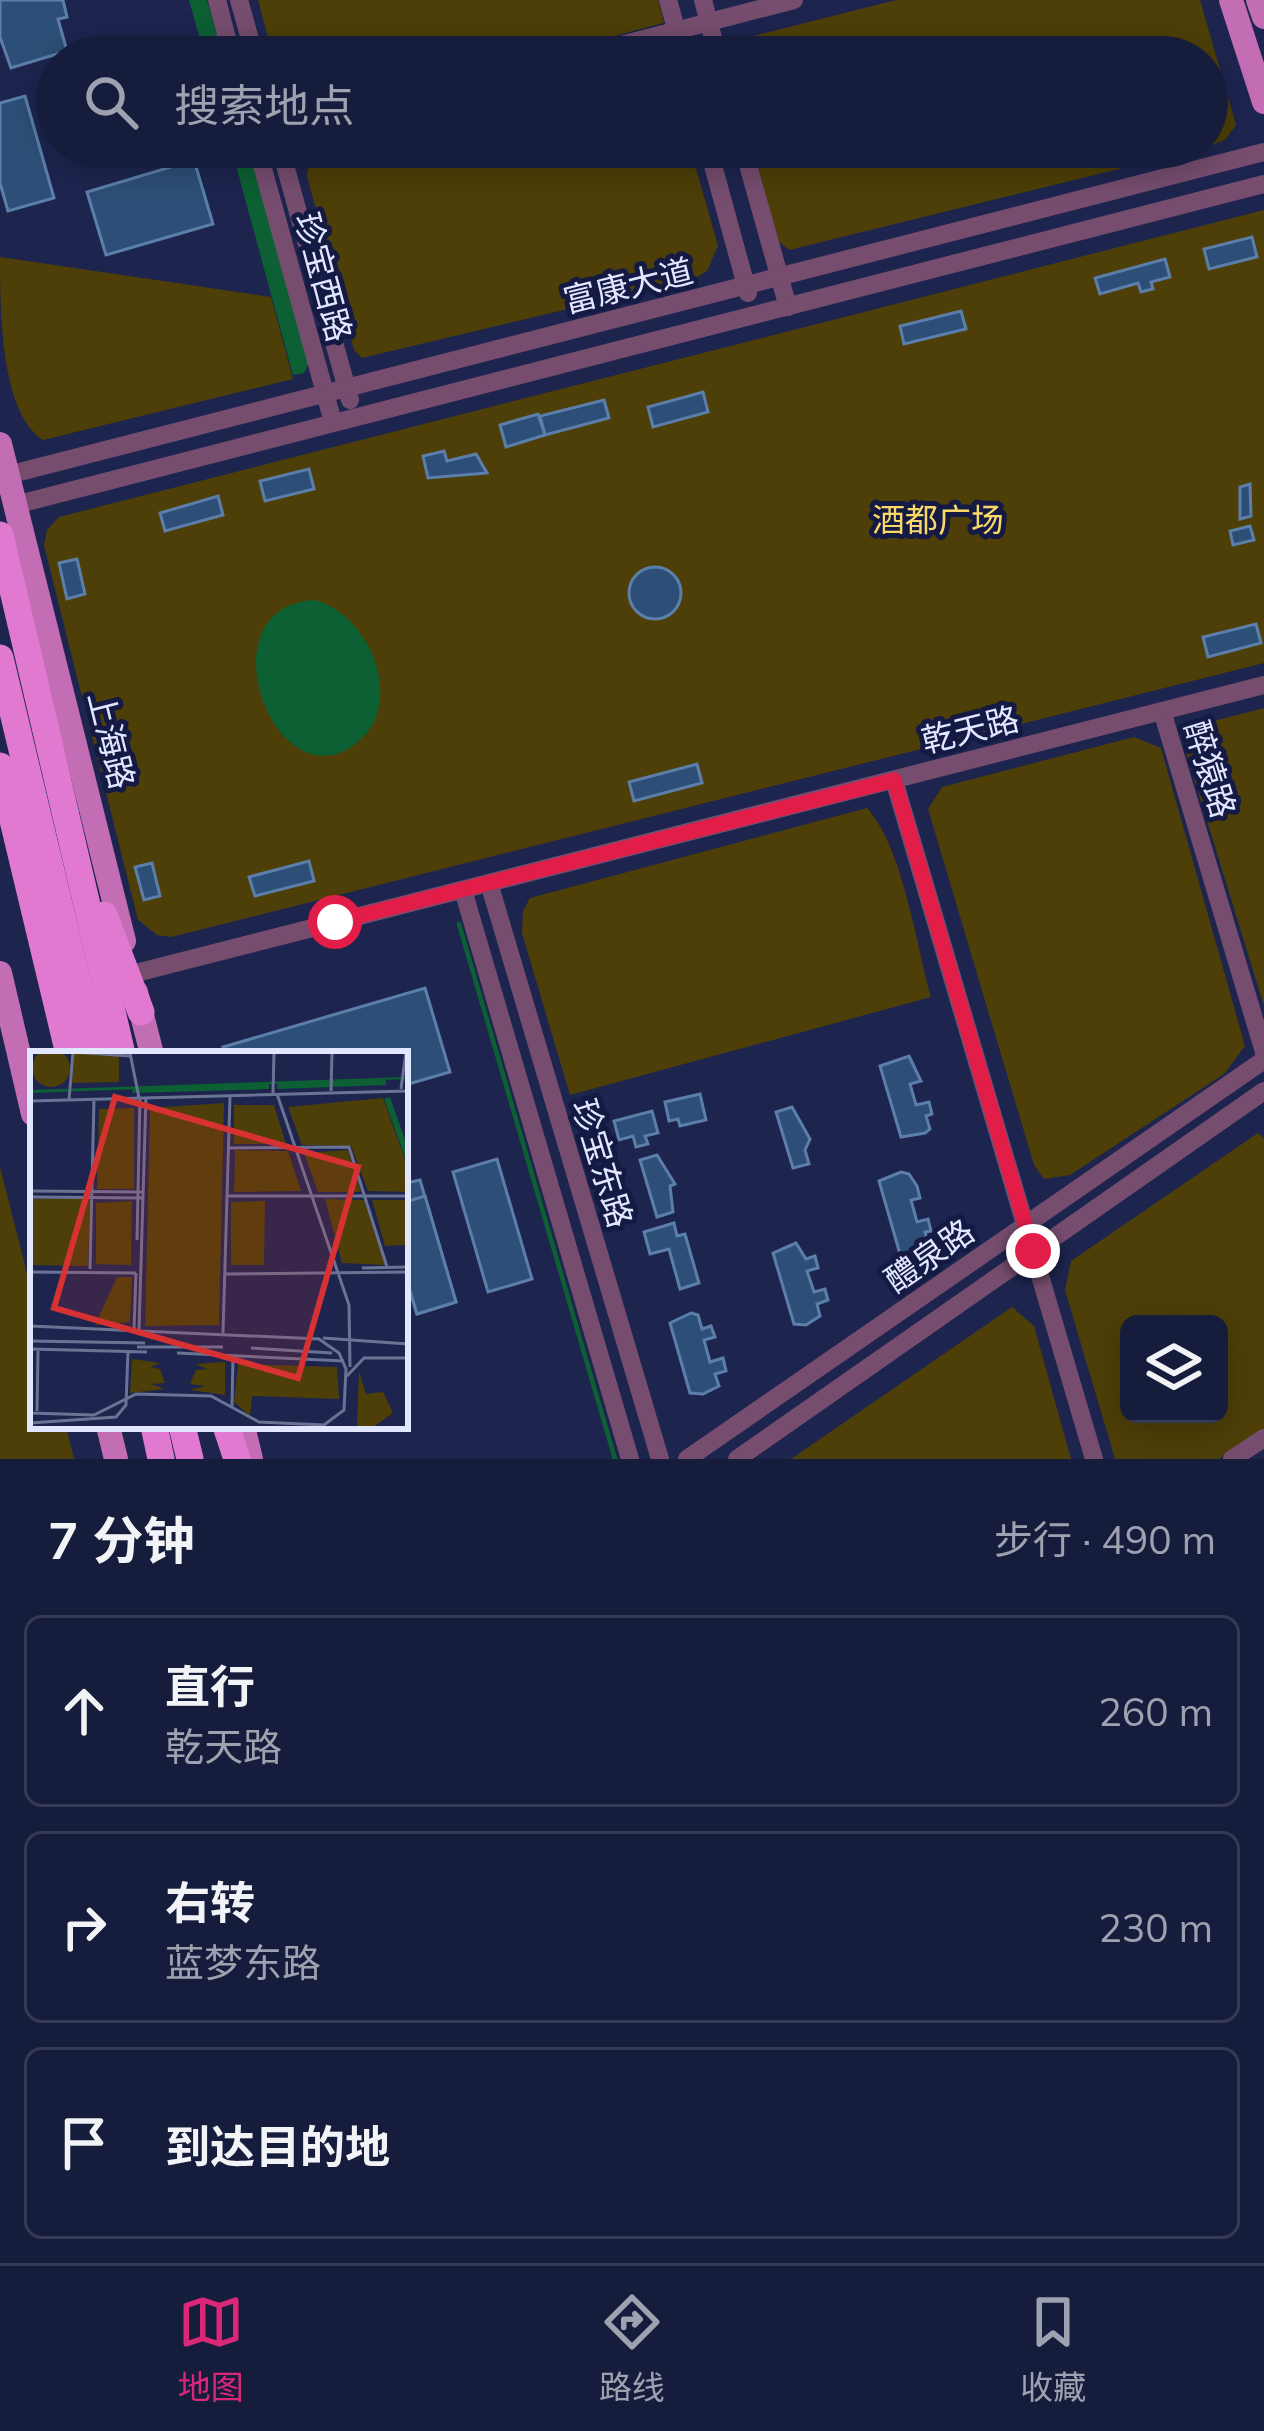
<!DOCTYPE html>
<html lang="zh">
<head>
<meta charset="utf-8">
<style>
	body { margin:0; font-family:Mulish,"Noto Sans SC",sans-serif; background:#1f2542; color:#f1f3f6 }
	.controls { position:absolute; right:36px; bottom:36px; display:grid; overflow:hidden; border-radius:18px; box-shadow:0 6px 30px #0003 }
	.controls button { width:108px; height:108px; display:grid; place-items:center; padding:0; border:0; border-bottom:3px solid #353a55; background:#161c3b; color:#f1f3f6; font:60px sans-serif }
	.stop { position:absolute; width:36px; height:36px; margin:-27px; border:9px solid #e11d48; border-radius:50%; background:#fff }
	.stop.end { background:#e11d48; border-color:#fff; box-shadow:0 3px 12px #0008 }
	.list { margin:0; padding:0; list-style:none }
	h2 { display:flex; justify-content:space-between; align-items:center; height:156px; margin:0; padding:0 48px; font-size:51px }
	h2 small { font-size:39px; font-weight:400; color:#9ea1af }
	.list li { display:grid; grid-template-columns:78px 1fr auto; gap:36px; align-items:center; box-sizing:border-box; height:192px; margin:0 24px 24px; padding:0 24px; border:3px solid #353a55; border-radius:18px }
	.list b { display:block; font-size:45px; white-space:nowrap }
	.list p { margin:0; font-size:39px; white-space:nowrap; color:#9ea1af }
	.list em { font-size:39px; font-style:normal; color:#9ea1af }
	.icon { flex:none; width:66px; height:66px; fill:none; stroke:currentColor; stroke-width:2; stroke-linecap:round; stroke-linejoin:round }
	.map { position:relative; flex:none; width:1264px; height:1459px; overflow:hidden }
	.search { position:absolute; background:#161c3b; box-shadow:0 6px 30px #0003; left:36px; right:36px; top:36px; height:132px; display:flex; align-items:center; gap:30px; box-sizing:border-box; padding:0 42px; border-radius:66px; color:#9ea1af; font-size:45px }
	.sheet { height:804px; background:#161c3b }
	nav { display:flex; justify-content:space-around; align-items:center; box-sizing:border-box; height:168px; border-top:3px solid #353a55; background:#161c3b; font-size:33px; color:#9ea1af }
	nav a { display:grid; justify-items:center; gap:6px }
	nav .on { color:#db2777 }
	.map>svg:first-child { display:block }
	.green { fill:#4d3f07; fill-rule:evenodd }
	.water { fill:#0c6033 }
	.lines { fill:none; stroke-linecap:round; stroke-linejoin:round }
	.stream { stroke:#0c6033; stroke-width:4.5 }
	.building { fill:#2d4f77; stroke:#5b7faa; stroke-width:3 }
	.minor { stroke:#764d6f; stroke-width:18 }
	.major { stroke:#c26db4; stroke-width:24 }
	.highway { stroke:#e079cf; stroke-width:27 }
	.route { stroke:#e11d48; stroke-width:15 }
	.labels { text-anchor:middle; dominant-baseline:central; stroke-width:10; stroke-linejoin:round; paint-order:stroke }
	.street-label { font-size:33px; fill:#e1e7fe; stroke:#151a44 }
	.park-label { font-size:33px; fill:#f8d868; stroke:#151a44 }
	.inset-river { fill:none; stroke:#0c6033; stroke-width:6 }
	.inset-road { fill:none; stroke:#6b7395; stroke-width:3 }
	.view { fill:#d73233; fill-opacity:0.15; stroke:#d73233; stroke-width:6 }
	.inset-edge { fill:none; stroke:#e1e7fe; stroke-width:6 }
</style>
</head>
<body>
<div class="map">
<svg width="1264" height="1459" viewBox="0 0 1264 1459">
	<rect width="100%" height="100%" fill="#1d254f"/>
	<g class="green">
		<polygon points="258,0 658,0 664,23 534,57 273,57"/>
		<polygon points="896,0 1200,0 1236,125 1225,140 1205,148 789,250 778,241 753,147 1207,147 1207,57 729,57 726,47 741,39"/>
		<polygon points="325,147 690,147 718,246 707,271 694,279 362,358 354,350 307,176 310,158"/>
		<polygon points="1264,210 1264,663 171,937 157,935 138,920 44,545 47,530 59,517"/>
		<path d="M 0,257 L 271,297 L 293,379 L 43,440 C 0,413 0,308 0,257 Z"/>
		<polygon points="1264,708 1264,1006 1184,746 1206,723"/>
		<polygon points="1134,737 1161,748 1245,1046 1224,1074 1070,1175 1044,1179 1034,1165 928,809 942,787"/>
		<path d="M 867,808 C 903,848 916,944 931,997 L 570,1095 L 522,933 L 523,911 L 530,898 Z"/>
		<path d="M 1258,1133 L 1264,1138 L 1264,1429 L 1219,1459 L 1115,1459 L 1065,1290 L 1071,1261 ZM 1129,1324 L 1219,1324 L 1219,1414 L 1129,1414 Z"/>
		<polygon points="0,1167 33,1297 33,1426 66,1426 74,1459 0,1459"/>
		<polygon points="1012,1307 1034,1326 1071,1459 791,1459"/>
	</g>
	<g class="water">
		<polygon points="189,0 207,0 223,57 205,57"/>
		<polygon points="231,147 248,147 309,363 304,373 293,375"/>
		<path d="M 315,600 C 371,615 410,709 351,747 C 271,799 203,605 315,600 Z"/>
	</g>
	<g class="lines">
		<polyline class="stream" points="459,924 615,1459"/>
	</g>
	<g class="building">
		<polygon points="0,0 63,0 67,17 58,19 67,51 11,68 0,37"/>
		<polygon points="25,96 54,198 8,211 0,183 0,103"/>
		<polygon points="194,160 213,224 106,255 87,192"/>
		<polygon points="1252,237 1257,257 1209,269 1204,249"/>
		<polygon points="1165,259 1170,277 1151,282 1153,289 1141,292 1138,283 1100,294 1095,278"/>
		<polygon points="961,311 966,329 904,344 900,326"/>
		<polygon points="703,392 708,412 653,427 648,407"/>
		<polygon points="604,400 609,418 545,435 540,416"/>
		<polygon points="538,414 545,435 506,447 500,425"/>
		<polygon points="444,451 447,461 476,454 487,473 428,478 423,456"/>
		<polygon points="309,469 314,489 265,501 260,481"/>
		<polygon points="1250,484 1251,516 1240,519 1240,487"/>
		<polygon points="218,496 223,515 165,531 160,513"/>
		<polygon points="1250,526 1254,540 1233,545 1230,531"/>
		<polygon points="77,559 85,594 67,599 59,563"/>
		<circle cx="655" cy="593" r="26"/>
		<polygon points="1256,624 1261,643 1208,657 1203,637"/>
		<polygon points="697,764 702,783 634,801 629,782"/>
		<polygon points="309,861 314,881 255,896 249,877"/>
		<polygon points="152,863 160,896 144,900 135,867"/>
		<polygon points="425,988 450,1072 405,1085 405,1054 225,1054 223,1047"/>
		<polygon points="909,1056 921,1081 910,1084 916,1105 929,1102 932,1114 926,1116 930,1129 925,1133 901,1137 880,1066"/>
		<polygon points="700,1094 706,1120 680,1126 678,1119 669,1121 665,1102"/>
		<polygon points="792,1107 810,1139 805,1150 809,1164 793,1168 776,1112"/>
		<polygon points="652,1111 658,1133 645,1136 648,1144 636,1147 633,1136 619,1140 614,1121"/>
		<polygon points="657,1155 675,1184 670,1186 673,1212 657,1217 640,1160"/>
		<polygon points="497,1159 532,1279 488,1292 453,1172"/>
		<polygon points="901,1172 909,1174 917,1186 920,1198 911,1200 917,1222 928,1219 931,1231 925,1232 929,1245 911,1255 900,1254 879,1181"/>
		<polygon points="405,1179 406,1183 420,1180 456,1302 417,1314 412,1298 405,1300"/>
		<polygon points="425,1196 456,1302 417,1314 405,1274 405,1202"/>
		<polygon points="674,1223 677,1236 685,1234 699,1283 680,1289 669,1249 650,1254 644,1232"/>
		<polygon points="796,1243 806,1259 815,1256 818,1268 807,1271 814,1292 825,1289 828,1300 817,1304 820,1316 806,1325 794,1324 773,1253"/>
		<polygon points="691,1313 698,1315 702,1329 711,1326 715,1337 704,1340 710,1362 723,1358 726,1371 715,1374 719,1386 703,1394 690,1393 670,1323"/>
	</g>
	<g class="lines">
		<g class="minor">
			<polyline points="217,0 232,57"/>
			<polyline points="239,0 255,57"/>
			<polyline points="668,0 684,57"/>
			<polyline points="703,0 718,57"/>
			<polyline points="575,57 794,0"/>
			<polyline points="257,147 333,422"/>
			<polyline points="280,147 350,400"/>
			<polyline points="708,147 748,293"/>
			<polyline points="743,147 788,307"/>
			<polyline points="8,475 1264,152"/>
			<polyline points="15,505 1264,184"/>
			<polyline points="1162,711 1264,1052"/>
			<polyline points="894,780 1094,1459"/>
			<polyline points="489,883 660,1459"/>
			<polyline points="463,890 630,1459"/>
			<polyline points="132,974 1264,685"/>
			<polyline points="687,1459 1264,1060"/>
			<polyline points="737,1459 1264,1091"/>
			<polyline points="1232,1459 1264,1438"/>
		</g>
		<g class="major">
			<polyline points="1231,0 1264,102"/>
			<polyline points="1258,0 1264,17"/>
			<polyline points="0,444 124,941"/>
			<polyline points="0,973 33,1114"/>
			<polyline points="136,992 152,1054"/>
			<polyline points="108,1426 116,1459"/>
			<polyline points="243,1426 251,1459"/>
		</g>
		<g class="highway">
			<polyline points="0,535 122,1054"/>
			<polyline points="0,658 95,1054"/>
			<polyline points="0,766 69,1054"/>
			<polyline points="104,915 141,1012"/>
			<polyline points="154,1426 161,1459"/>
			<polyline points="182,1426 190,1459"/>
			<polyline points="226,1426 237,1459"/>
		</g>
	</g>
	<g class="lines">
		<polyline class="route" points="335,922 894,780 1033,1251"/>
	</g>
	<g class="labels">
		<g class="street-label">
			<text transform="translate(324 277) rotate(75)">珍宝西路</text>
			<text transform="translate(628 285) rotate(-14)">富康大道</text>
			<text transform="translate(970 729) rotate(-14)">乾天路</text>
			<text transform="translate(112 740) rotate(76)">上海路</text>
			<text transform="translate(1211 769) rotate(73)">醉猿路</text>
			<text transform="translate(603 1163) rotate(73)">珍宝东路</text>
			<text transform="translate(929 1255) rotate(-35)">醴泉路</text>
		</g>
		<g class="park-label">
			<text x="938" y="519">酒都广场</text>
		</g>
	</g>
	<g transform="translate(30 1051)">
		<rect width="378" height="378" fill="#1d254f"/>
		<path d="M2 17a19 19 0 1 1 38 0a19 19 0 1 1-38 0ZM 44,2 L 89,5 L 89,31 L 42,32 ZM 353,47 L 378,117 L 378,141 L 338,140 L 321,95 L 272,94 L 258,56 ZM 194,52 L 189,274 L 115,275 L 120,57 ZM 204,54 L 244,54 L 256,93 L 204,93 ZM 104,57 L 104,138 L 67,138 L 69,58 ZM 205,99 L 258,100 L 271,140 L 204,141 ZM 318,99 L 331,141 L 288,141 L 274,102 ZM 0,148 L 60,148 L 58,215 L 0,214 ZM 295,148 L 334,149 L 355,214 L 312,212 ZM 378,149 L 378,194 L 355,195 L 342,149 ZM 102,150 L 101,214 L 66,213 L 66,152 ZM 235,150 L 234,214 L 201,214 L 201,151 ZM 87,226 L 102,226 L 100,271 L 65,274 ZM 102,308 L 131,312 L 120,316 L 130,318 L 135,332 L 121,333 L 135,338 L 100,342 ZM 195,311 L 195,344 L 160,339 L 175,335 L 160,333 L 166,319 L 177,318 L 165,313 ZM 208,313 L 307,316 L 309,348 L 222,345 L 220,365 L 204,351 ZM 329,320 L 336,343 L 353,341 L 363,362 L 342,377 L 327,377 Z" fill="#4d3f07"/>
		<path d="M 378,26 L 378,28 L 0,42 L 0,39 Z" fill="#0c6033"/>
		<path class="inset-river" d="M 247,35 L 356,31M 102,39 L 239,35M 357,47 L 378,106"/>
		<path class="inset-road" d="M 43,1 L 100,5M 100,2 L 109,47M 371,38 L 376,1M 301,40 L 302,1M 243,42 L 244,1M 247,43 L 319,254 L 320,316M 39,49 L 43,1M 0,50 L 378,40M 199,97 L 319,96 L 357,216M 0,140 L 112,141M 197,145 L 378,145M 0,146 L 112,147M 107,189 L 110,46M 332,217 L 378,216M 60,218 L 64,48M 0,221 L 106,222M 195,223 L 378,221M 0,275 L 289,288 L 309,302 L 316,318 L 314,359 L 294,374 L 229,371 L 181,345 L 106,343 L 64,364 L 0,362M 104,279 L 106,222M 109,279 L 116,46M 193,282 L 200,45M 293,287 L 378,293M 0,290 L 115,292M 107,296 L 193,296M 221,297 L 302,302M 0,298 L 117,301M 147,302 L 314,310M 317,325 L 334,307 L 378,307M 202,355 L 203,305M 7,360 L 8,300M 0,372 L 86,366 L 96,354 L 98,300"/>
		<path class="view" d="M 85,46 L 328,116 L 268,327 L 24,257 Z"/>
		<rect width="378" height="378" class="inset-edge"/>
	</g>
</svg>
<div class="controls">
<button><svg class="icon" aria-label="layers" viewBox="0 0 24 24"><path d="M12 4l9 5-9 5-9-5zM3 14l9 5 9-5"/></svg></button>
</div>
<div class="stop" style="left:335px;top:922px"></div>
<div class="stop end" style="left:1033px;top:1251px"></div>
<div class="search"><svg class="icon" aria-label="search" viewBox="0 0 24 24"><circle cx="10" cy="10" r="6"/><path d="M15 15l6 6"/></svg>搜索地点</div>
</div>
<section class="sheet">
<h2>7 分钟<small>步行 · 490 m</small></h2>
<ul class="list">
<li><svg class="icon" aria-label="ahead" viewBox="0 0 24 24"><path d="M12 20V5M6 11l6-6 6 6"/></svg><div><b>直行</b><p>乾天路</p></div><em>260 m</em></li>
<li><svg class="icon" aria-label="right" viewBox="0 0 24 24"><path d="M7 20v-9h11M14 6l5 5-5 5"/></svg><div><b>右转</b><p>蓝梦东路</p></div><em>230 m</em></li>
<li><svg class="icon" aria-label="arrive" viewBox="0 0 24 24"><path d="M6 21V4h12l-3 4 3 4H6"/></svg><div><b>到达目的地</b></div></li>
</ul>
</section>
<nav>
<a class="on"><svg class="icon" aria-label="map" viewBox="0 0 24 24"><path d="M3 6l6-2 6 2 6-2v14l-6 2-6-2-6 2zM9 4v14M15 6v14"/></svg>地图</a>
<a><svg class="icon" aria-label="directions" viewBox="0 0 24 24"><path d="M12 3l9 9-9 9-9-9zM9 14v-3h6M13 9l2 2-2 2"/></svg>路线</a>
<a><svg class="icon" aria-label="saved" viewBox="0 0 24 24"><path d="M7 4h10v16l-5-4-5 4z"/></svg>收藏</a>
</nav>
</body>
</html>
